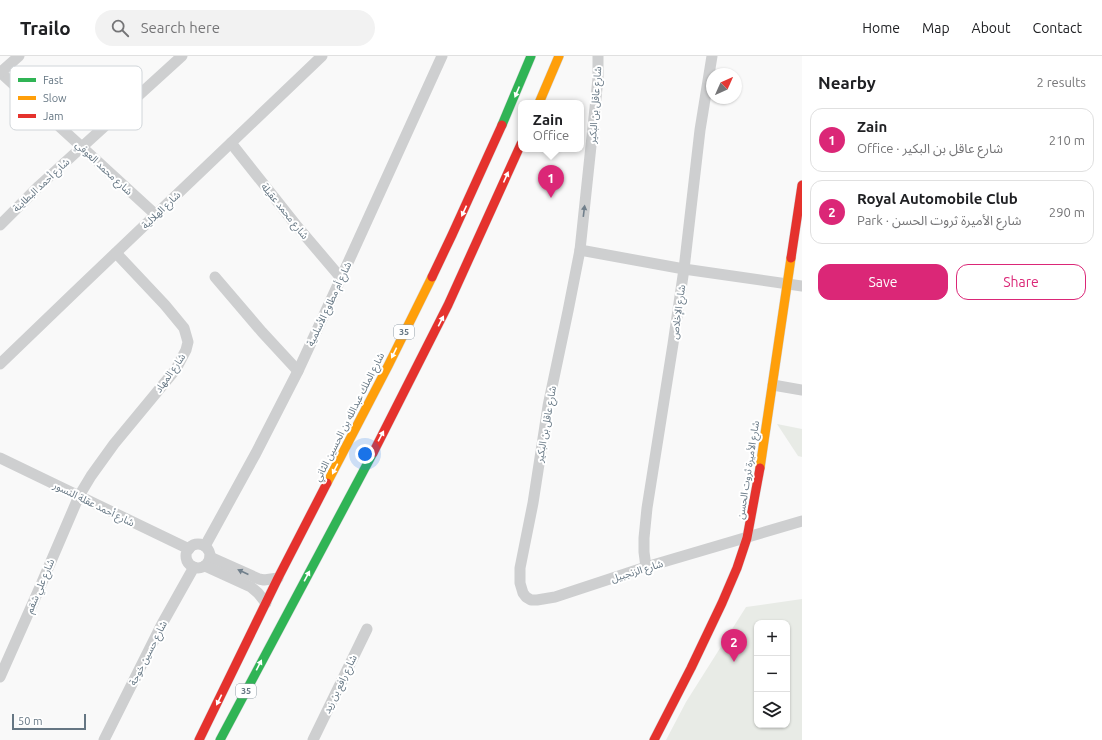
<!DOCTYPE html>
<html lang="en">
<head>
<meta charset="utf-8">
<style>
	body { margin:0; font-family:Ubuntu,"Noto Sans Arabic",sans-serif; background:#f2f2f2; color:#202124 }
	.controls { position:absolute; right:12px; bottom:12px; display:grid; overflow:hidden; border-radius:8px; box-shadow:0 1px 3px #0004 }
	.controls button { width:36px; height:36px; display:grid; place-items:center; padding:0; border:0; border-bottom:1px solid #e0e0e0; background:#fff; color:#202124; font:20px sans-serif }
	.compass { position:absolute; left:706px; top:12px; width:36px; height:36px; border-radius:50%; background:#fff; box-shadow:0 1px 3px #0004; rotate:45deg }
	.scale { position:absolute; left:12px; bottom:10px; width:74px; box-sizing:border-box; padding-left:4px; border:2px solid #657683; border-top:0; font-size:11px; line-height:14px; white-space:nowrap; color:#657683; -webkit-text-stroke:3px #fff; paint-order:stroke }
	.you { position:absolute; left:365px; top:398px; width:14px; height:14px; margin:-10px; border:3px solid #fff; border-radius:50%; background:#1a73e8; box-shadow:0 0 0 6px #1a73e833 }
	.badge { display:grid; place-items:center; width:26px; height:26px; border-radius:50%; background:#db2777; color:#fff; font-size:13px; font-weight:700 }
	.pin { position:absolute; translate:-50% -33px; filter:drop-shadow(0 1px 2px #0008) }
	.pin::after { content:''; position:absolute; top:21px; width:14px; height:12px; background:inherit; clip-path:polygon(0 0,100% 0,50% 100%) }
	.popup { position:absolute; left:518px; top:44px; width:66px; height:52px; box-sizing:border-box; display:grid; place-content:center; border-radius:8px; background:#fff; filter:drop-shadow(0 1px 3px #0005); font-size:13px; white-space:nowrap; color:#757577 }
	.popup b { font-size:15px; color:#202124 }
	.popup::after { content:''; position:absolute; left:50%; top:100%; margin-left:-8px; border:8px solid transparent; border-top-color:#fff }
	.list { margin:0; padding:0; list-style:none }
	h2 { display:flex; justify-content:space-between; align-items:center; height:52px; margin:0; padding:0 16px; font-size:17px }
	h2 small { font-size:13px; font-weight:400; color:#757577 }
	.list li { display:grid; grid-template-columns:26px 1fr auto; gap:12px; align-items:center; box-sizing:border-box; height:64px; margin:0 8px 8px; padding:0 8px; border:1px solid #e0e0e0; border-radius:12px }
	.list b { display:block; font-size:15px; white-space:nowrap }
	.list p { margin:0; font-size:13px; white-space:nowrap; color:#757577 }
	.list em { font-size:13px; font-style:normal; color:#757577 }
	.actions { display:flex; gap:8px; padding:12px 16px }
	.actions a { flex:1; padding:9px 0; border:1px solid #db2777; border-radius:12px; text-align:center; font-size:14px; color:#db2777 }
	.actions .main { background:#db2777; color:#fff }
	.icon { flex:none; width:22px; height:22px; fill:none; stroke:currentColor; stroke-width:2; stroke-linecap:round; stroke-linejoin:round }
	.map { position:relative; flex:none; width:802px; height:684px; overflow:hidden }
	header { display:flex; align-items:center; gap:24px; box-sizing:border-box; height:56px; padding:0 20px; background:#fff; border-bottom:1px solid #e0e0e0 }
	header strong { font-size:19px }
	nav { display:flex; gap:22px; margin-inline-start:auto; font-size:14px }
	.search { width:280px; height:36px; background:#f2f2f2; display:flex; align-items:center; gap:10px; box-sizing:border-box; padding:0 14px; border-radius:22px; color:#757577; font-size:15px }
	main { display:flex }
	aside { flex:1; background:#fff }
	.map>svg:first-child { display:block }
	.green { fill:#e8ebe6; fill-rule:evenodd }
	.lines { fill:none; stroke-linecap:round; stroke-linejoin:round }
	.fast-casing { stroke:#d5d6d7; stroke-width:10 }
	.slow-casing { stroke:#d5d6d7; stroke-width:10 }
	.jam-casing { stroke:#d5d6d7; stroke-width:10 }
	.street { stroke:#cecfd0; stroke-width:11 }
	.fast { stroke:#30b455; stroke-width:9 }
	.slow { stroke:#ff9f0a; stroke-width:9 }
	.jam { stroke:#e5322d; stroke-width:9 }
	.oneway { fill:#fff }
	.oneway2 { fill:#707f8b }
	.labels { text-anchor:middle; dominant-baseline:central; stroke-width:4; stroke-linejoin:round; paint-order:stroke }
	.shield { fill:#fff; stroke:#939fa8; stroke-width:1 }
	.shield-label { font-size:9px; font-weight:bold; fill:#657683 }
	.street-label { font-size:10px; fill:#657683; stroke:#fff }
	.key { fill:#fff; stroke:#d1d6da; stroke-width:1 }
	.key-label { font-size:11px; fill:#657683 }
</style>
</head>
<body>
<header>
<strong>Trailo</strong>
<div class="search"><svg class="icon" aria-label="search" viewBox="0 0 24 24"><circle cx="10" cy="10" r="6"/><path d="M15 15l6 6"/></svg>Search here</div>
<nav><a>Home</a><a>Map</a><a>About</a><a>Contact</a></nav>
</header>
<main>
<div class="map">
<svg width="802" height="684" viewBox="0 0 802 684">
	<rect width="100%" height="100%" fill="#f9f9f9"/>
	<g class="green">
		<polygon points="777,368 802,373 802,401 798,400"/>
		<path d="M 802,543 L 802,684 L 666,684 L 686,646 L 746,551 ZM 757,567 L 787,567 L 787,669 L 757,669 Z"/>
	</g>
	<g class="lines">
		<g class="fast-casing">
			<g id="fast">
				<polyline points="502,69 531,0"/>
				<polyline points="220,684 373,397"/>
			</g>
		</g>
		<g class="slow-casing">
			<g id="slow">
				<polyline points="539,47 559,0"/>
				<polyline points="760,412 791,202"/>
				<polyline points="327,427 388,310 432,221"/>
			</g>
		</g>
		<g class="jam-casing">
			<g id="jam">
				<polyline points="791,202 802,129"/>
				<polyline points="432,221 452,179 502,69"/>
				<polyline points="373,397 448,249 521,88"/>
				<polyline points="199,684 278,522 327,427"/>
				<polyline points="654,684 691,612 722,547 737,512 747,482 760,412"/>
			</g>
		</g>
		<g class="street">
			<polyline points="598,0 598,22 595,52 580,194 568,255 548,350 533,447 520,512 520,527 523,537 526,541 531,544 537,544 555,541 646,511 802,465"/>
			<polyline points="0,16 156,159"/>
			<polyline points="0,17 19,0"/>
			<polyline points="231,87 296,169 341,222"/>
			<polyline points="0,169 39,130 182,0"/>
			<polyline points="580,194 684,213 802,230"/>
			<polyline points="215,221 262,276 298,315"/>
			<polyline points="0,308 80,231 322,0"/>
			<polyline points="773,329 802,334"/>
			<polyline points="0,402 189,493"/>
			<circle cx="198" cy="500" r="12"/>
			<polyline points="205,490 256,397 298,315 341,222 442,0"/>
			<polyline points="210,501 259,523 264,524 278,522"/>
			<polyline points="205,510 251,531 258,537 266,547"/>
			<polyline points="646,511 644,496 644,482 647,452 673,288 684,213 700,74 712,0"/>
			<polyline points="0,621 40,531 79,440 91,420 114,388 176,313 186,294 188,286 184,272 165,249 116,197"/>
			<polyline points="104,684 162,568 194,511"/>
			<polyline points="313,684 367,573"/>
		</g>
		<use href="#fast" class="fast"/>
		<use href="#slow" class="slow"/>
		<use href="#jam" class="jam"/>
	</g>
	<defs><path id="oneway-solid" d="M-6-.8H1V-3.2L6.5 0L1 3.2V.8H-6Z"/></defs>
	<g class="oneway">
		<use href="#oneway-solid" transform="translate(517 36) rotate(113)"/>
		<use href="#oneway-solid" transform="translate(506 121) rotate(-66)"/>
		<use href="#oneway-solid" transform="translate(464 155) rotate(115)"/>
		<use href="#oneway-solid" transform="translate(441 265) rotate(-63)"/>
		<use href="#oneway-solid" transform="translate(394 297) rotate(116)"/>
		<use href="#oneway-solid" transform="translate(381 380) rotate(-62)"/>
		<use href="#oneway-solid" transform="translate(335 413) rotate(117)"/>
		<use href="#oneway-solid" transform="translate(307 520) rotate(-62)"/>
		<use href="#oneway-solid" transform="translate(259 609) rotate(-63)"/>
		<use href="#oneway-solid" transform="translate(219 644) rotate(116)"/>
	</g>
	<g class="oneway2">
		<use href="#oneway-solid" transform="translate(584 155) rotate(-83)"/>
		<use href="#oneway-solid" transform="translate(243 516) rotate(-155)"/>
	</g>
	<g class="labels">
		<g class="shield">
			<rect x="394" y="269" width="20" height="14" rx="3"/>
			<rect x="236" y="628" width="20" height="14" rx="3"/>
		</g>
		<g class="shield-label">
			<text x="404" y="276">35</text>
			<text x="246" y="635">35</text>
		</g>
		<g class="street-label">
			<text transform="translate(595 49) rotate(-86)">شارع عاقل بن البكير</text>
			<text transform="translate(104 112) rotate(43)">شارع محمد العوفي</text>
			<text transform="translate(41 129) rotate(-43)">شارع أحمد البطاينة</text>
			<text transform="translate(161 154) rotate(-44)">شارع الهلالية</text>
			<text transform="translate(285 155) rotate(51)">شارع محمد عقيلة</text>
			<text transform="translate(329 248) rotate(-65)">شارع أم مطاوع الأسلمية</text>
			<text transform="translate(678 256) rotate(-82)">شارع الإخلاص</text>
			<text transform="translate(170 317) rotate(-55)">شارع المهاد</text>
			<text transform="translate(349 361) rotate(-63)">شارع الملك عبدالله بن الحسين الثاني</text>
			<text transform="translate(546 368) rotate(-80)">شارع عاقل بن البكير</text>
			<text transform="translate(748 414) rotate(-81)">شارع الأميرة ثروت الحسن</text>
			<text transform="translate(94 448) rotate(26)">شارع أحمد عقلة النسور</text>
			<text transform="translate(637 515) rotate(-17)">شارع الزنجبيل</text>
			<text transform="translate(40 530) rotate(-67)">شارع علي شقم</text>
			<text transform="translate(148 597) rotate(-63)">شارع حسين خوجة</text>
			<text transform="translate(340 628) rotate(-64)">شارع رافع بن زيد</text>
		</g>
	</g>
	<rect x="10" y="10" width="132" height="64" rx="6" class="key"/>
	<rect x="18" y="22" width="18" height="4" fill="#30b455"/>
	<rect x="18" y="40" width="18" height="4" fill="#ff9f0a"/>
	<rect x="18" y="58" width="18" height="4" fill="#e5322d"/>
	<g class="key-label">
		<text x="43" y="28">Fast</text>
		<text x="43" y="46">Slow</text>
		<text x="43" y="64">Jam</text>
	</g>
</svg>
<div class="controls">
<button>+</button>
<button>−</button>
<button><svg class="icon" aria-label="layers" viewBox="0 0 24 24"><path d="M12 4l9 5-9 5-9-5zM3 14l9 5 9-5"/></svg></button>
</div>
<svg class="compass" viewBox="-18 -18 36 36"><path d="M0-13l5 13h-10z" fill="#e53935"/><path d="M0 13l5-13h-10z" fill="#757577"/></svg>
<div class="scale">50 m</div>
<div class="you"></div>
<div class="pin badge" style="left:551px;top:142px">1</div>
<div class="popup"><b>Zain</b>Office</div>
<div class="pin badge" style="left:734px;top:606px">2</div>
</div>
<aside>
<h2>Nearby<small>2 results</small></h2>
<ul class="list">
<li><span class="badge">1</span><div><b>Zain</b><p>Office · شارع عاقل بن البكير</p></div><em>210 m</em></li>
<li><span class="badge">2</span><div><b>Royal Automobile Club</b><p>Park · شارع الأميرة ثروت الحسن</p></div><em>290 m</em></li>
</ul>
<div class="actions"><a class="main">Save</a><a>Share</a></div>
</aside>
</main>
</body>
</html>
